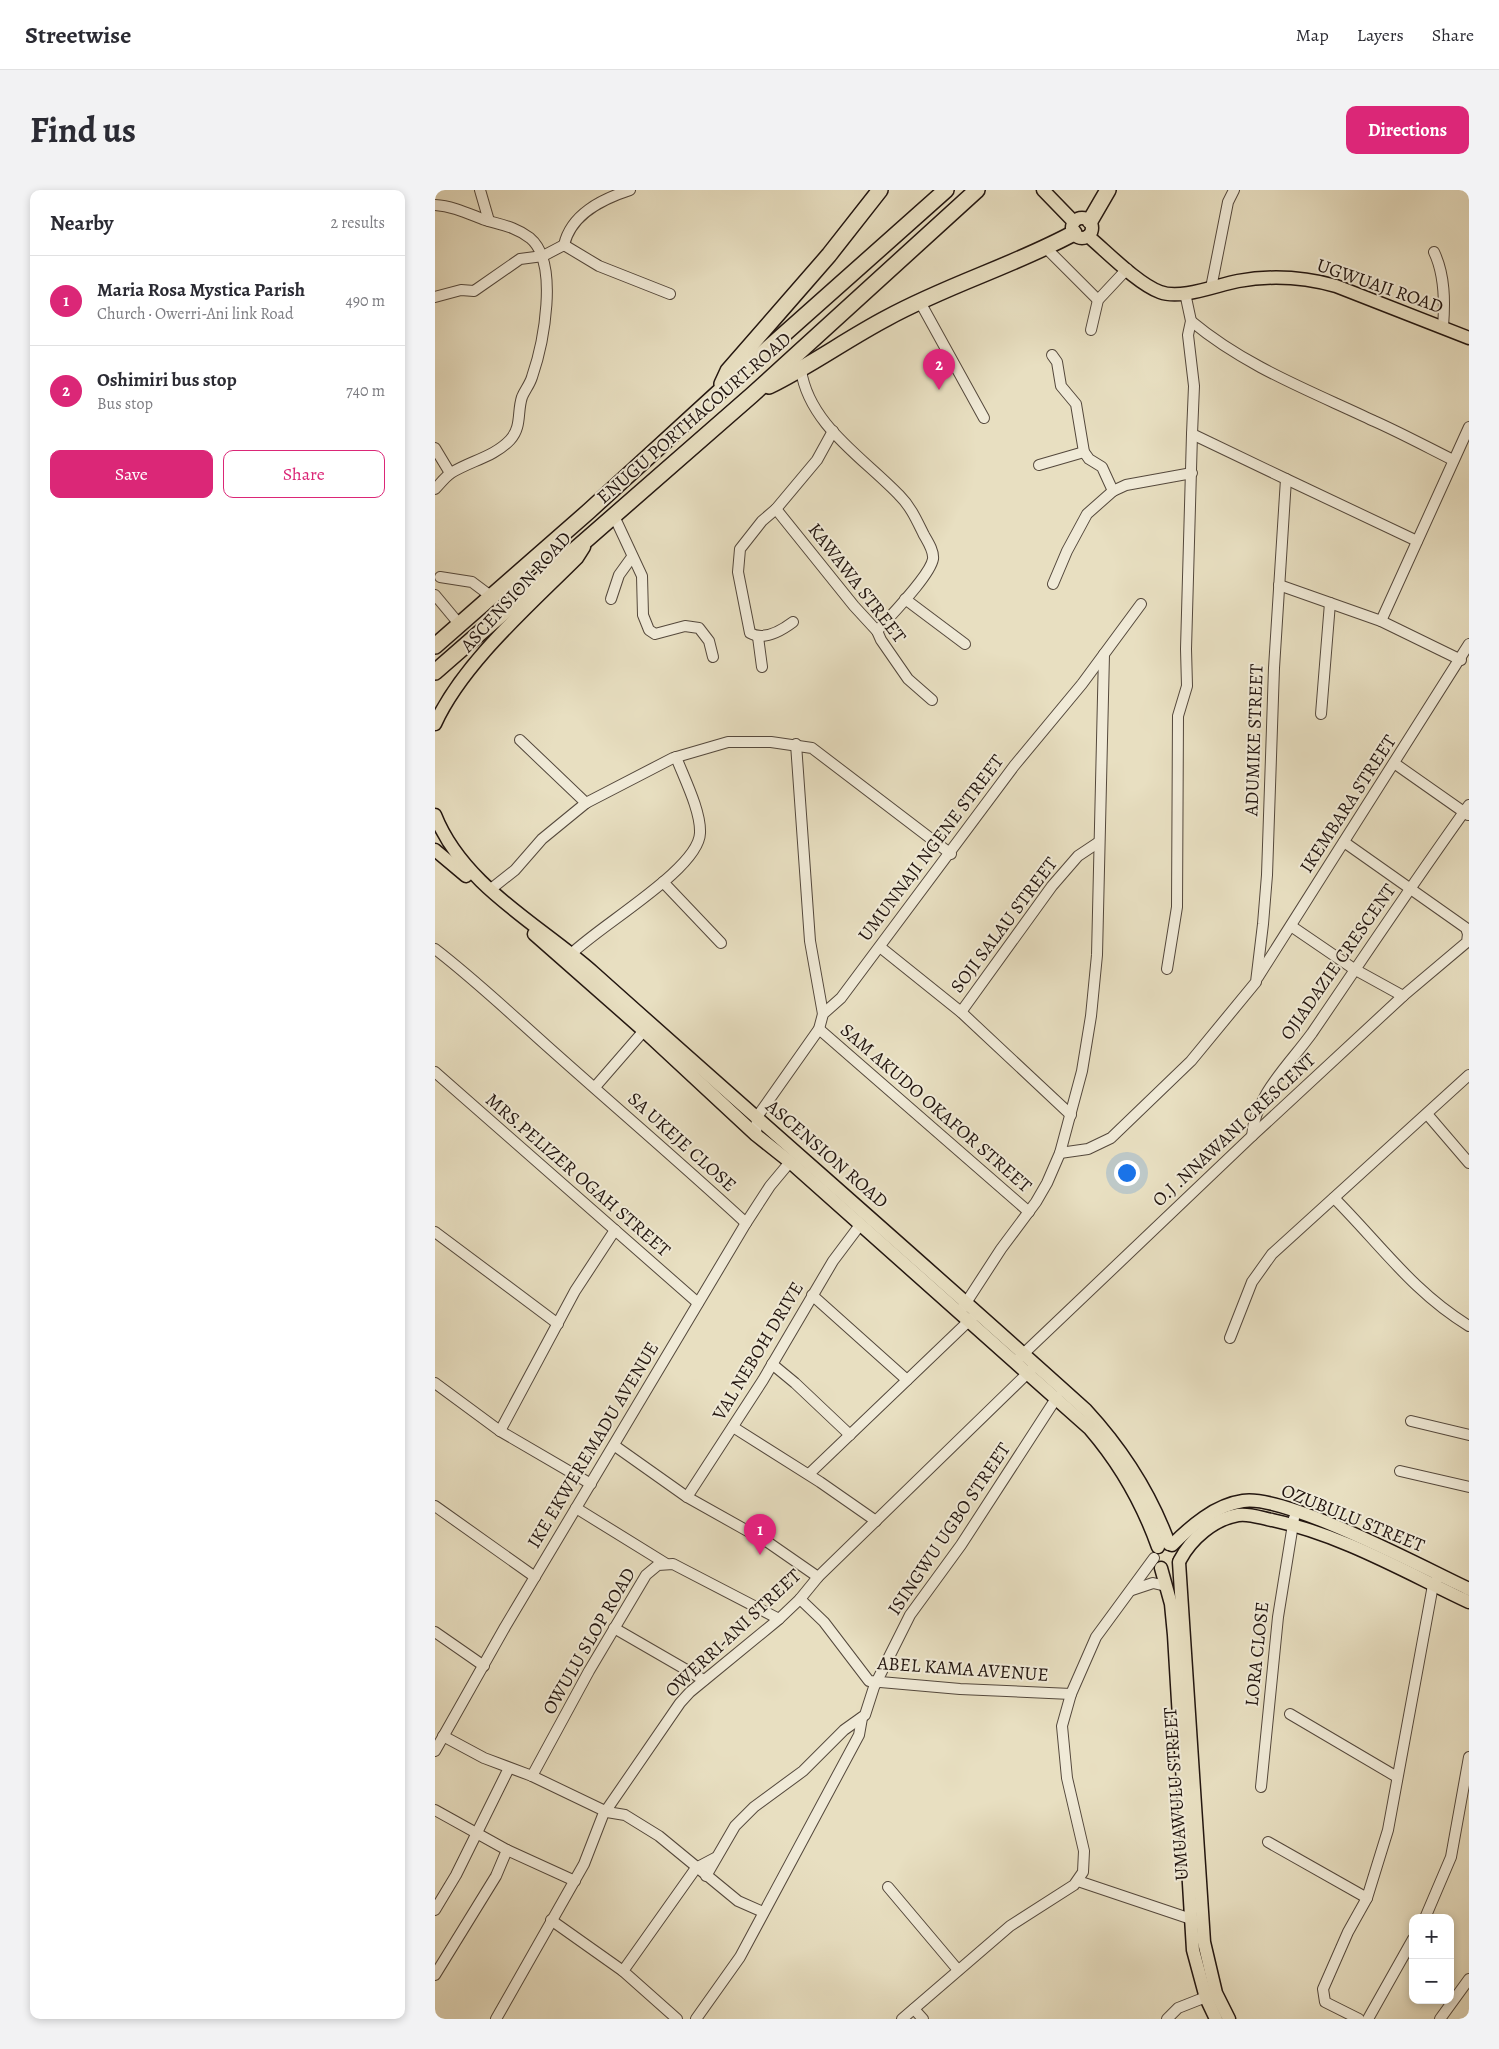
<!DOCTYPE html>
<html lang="en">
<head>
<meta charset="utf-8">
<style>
	body { margin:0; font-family:Alegreya,serif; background:#f2f2f3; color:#2b2b33 }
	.controls { position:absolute; right:15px; bottom:15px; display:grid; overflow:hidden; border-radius:10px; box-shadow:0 2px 8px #0003 }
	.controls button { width:45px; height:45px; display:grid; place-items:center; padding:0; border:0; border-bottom:1px solid #e1e1e2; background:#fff; color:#2b2b33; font:25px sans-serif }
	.you { position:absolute; left:691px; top:982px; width:18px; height:18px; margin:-12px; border:4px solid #fff; border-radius:50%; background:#1a73e8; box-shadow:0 0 0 8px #1a73e833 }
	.badge { display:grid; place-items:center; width:32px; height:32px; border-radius:50%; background:#db2777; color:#fff; font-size:16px; font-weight:700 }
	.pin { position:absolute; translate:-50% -41px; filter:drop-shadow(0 1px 2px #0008) }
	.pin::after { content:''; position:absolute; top:26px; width:18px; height:15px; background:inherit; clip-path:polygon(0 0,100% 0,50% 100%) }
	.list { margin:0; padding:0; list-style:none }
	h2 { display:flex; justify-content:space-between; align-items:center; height:65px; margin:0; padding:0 20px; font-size:21px }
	h2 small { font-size:16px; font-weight:400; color:#7c7c81 }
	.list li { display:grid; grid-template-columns:32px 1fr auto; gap:15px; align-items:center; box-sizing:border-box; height:90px; padding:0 20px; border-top:1px solid #e1e1e2 }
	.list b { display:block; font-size:19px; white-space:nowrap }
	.list p { margin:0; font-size:16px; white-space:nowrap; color:#7c7c81 }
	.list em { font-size:16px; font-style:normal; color:#7c7c81 }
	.actions { display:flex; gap:10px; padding:15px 20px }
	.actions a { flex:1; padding:11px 0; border:1px solid #db2777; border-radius:10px; text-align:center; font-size:18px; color:#db2777 }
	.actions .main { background:#db2777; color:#fff }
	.map { position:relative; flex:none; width:1034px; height:1829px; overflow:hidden; border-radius:10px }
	header { display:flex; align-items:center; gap:30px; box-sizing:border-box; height:70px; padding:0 25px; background:#fff; border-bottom:1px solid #e1e1e2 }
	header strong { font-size:24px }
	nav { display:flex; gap:28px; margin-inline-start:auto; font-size:18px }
	.intro { display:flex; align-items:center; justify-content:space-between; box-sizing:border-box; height:120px; padding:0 30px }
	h1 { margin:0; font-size:35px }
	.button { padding:12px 22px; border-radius:10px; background:#db2777; color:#fff; font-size:18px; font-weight:700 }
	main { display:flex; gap:30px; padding:0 30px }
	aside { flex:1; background:#fff; border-radius:10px; box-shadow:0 2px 8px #0003 }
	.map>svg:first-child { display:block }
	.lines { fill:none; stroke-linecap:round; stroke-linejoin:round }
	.minor-casing { stroke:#54483c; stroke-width:12 }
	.major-casing { stroke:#231610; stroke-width:15 }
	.highway-casing { stroke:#231610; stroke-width:18 }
	.minor { stroke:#f0ead7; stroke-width:10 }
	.major { stroke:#e8dfc1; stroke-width:12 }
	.highway { stroke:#e8dfc1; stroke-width:15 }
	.labels { text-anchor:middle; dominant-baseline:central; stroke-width:4; stroke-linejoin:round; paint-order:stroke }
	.street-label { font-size:19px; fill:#231610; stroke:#f0ead7 }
</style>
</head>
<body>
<header>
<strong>Streetwise</strong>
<nav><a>Map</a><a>Layers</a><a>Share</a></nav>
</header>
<div class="intro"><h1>Find us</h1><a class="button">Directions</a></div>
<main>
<aside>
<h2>Nearby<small>2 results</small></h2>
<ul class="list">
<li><span class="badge">1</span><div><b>Maria Rosa Mystica Parish</b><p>Church · Owerri-Ani link Road</p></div><em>490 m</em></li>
<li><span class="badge">2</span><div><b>Oshimiri bus stop</b><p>Bus stop</p></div><em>740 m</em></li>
</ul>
<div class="actions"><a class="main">Save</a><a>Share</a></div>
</aside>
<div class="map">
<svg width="1034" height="1829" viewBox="0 0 1034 1829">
	<rect width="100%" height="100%" fill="#e8dfc1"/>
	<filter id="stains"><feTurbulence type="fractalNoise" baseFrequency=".004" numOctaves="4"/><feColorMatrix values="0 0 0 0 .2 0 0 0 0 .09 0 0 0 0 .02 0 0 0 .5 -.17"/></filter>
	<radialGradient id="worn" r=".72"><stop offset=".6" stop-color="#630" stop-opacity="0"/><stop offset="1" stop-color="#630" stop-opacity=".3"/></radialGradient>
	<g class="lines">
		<g class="minor-casing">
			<g id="minor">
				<polyline points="45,0 54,31"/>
				<path d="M 0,15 C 18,16 34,24 50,30 C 67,35 81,37 95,48 C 125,73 108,155 97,187 C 95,194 90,200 87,207 C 82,222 87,237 75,250 C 59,267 35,271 16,283 C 10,287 5,294 0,299"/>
				<path d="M 129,55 C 136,24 167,9 195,0"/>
				<polyline points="611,58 663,110"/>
				<path d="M 999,62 C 1010,85 1010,112 1008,137"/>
				<polyline points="776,98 793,12 799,0"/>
				<polyline points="0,107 26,100 39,101 85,69 108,66 129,55 164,76 235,104"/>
				<polyline points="485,112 549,228"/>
				<path d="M 756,131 C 811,177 876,201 939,231 C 966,243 992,257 1018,270"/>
				<polyline points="656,140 663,110 692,79"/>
				<polyline points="617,165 622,172 626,196 641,214 649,262 654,269 667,277 678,301 691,295 757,283"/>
				<path d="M 366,180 C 374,235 429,268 465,306 C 476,317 482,331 489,345 C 493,352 499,361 498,369 C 495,386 455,426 442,441"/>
				<polyline points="0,258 15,283"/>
				<polyline points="604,275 649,262"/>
				<polyline points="851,289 982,351"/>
				<polyline points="341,319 419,416 442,441 446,450 473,489 497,510"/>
				<polyline points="179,326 207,386 208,425 214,440 220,444 250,436 264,438 274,451 278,467"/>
				<polyline points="5,387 37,392 57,407"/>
				<polyline points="618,394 632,361 652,324 678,301"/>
				<polyline points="844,395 946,431 1026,470"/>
				<polyline points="0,405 25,435"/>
				<polyline points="176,409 184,385 197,367"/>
				<polyline points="470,409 530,454"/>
				<polyline points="946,431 1034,237"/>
				<path d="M 358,432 C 346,441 329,451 315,443 L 303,382 L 305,359 L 327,331 L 341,319 L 382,270 L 398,241"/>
				<polyline points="323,447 327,477"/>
				<polyline points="886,524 895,413"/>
				<polyline points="85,550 151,613"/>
				<polyline points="361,554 375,751 388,824"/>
				<polyline points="959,573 1033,625"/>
				<polyline points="228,692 286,753"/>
				<polyline points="56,699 80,680 107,649 151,613 238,568 293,552 336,552 377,558 516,664"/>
				<polyline points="856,736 919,779 968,806"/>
				<polyline points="445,757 526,822 636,925"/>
				<path d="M 0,759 C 39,789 75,823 112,856 C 178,915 246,973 311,1033"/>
				<path d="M 132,768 C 158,739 264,680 265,643 C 266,621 249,588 241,567"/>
				<polyline points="732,779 742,717 743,526 752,496 751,459 757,244"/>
				<polyline points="823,787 1034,454"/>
				<polyline points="526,822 617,696 643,666 664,652"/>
				<polyline points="384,839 594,1022"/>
				<polyline points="0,882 263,1113"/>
				<polyline points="160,897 213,836"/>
				<polyline points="992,924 1034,973"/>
				<polyline points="321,945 322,927 384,839 388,824 406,808 579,576 647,494 706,414"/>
				<path d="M 817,946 C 820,905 854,875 877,843 C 929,767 980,690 1034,615"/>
				<polyline points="625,963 653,959 676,948 756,871 821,792 828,734 832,685 839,478 851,289 757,244 759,196 753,145 756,131 750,103"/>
				<path d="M 899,1008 C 945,1054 978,1102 1034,1136"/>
				<polyline points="0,1042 123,1134"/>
				<polyline points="377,1105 472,1190"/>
				<polyline points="527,1119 566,1059 601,1012 612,993 625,963 647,881 656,826 662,765 669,464"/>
				<polyline points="795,1148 817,1092 837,1064 1034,885"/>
				<polyline points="583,1169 817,946 968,806 1032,752 1033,744 1031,738 909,652"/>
				<polyline points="337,1174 360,1193 415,1245"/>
				<polyline points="0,1193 65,1241 156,1294"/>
				<polyline points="976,1231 1034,1245"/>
				<polyline points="298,1237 385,1292 441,1331"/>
				<polyline points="65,1241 140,1101 180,1040"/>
				<polyline points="180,1256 252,1307 334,1353 383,1387"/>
				<polyline points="965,1281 1034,1297"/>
				<polyline points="374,1284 539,1126"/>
				<polyline points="252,1307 328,1190 398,1071 425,1035"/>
				<polyline points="0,1316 100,1387"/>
				<polyline points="141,1318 230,1373"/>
				<polyline points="697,1400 718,1393 731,1396"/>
				<polyline points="365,1409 389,1432 434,1491 525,1499 636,1504"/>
				<polyline points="179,1438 269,1490"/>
				<polyline points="0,1442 49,1476"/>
				<polyline points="855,1524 962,1587"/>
				<polyline points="8,1546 49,1568 97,1586 172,1622 190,1625 224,1646 303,1711 328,1722"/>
				<polyline points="0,1561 70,1437 311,1033 335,996 355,972"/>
				<polyline points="97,1586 154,1481 211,1385 223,1375 238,1374 344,1429"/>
				<polyline points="826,1597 843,1427 859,1328"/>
				<polyline points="0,1620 72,1660 61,1686 0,1785"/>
				<polyline points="833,1652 932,1708"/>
				<polyline points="72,1660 140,1691"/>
				<polyline points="271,1686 300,1636 319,1617 368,1581 409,1540 430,1525 439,1497 475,1425 526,1355 622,1207"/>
				<polyline points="643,1691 756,1729"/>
				<polyline points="453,1697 523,1780"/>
				<polyline points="0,1720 21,1685 74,1578"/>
				<polyline points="990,1728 1016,1667 1034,1567"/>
				<polyline points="116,1730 188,1781"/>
				<polyline points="479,1819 488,1829"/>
				<polyline points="61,1829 149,1674 168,1625 245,1513 255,1502 344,1429 365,1409 383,1387 598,1178"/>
				<polyline points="242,1829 188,1781 261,1678 280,1668"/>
				<polyline points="261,1829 305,1767 424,1545 427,1528"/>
				<polyline points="467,1829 575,1736 639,1695 648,1682 649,1661 632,1588 627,1536 636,1504 661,1447 719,1368"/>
				<polyline points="732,1829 743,1818 776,1805"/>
				<polyline points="924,1829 890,1812 888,1799 913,1742 932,1708 953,1640 998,1395 1002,1389"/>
				<polyline points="933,1829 978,1749"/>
				<polyline points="1005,1829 1034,1789"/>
			</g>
		</g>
		<g class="major-casing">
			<g id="major">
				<polyline points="608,0 639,32"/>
				<circle cx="647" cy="38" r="10"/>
				<path d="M 653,46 C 672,62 703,94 725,102 C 746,110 782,95 803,91 C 836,85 869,87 901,96 L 1034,148"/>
				<path d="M 0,534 C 28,473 94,416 142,368 L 149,357"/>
				<path d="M 0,625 C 28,696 104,734 159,783 C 322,929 488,1073 651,1220 C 687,1259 716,1304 734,1354"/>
				<polyline points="0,660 31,686"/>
				<path d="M 99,744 L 208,840 L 321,945 L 355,972 L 655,1239 C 686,1275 707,1312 723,1357"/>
				<path d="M 737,1355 C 756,1336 780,1315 808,1311 C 851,1304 989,1378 1034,1399"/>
				<path d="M 745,1370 C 756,1349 779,1329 803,1325 C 814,1323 826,1328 837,1330 C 907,1345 970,1382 1034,1412"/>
				<polyline points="744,1372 769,1752 781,1803 794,1829"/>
				<polyline points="726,1378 736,1414 739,1445 758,1760 771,1808 781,1829"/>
			</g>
		</g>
		<g class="highway-casing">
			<g id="highway">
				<polyline points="655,31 673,0"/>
				<polyline points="287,194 293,181 394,65 445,0"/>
				<path d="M 334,196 C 375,176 412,149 452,128 C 512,95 578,76 639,43"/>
				<polyline points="0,456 154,321 283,203 511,0"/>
				<polyline points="0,482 317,205 542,0"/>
			</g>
		</g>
		<use href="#minor" class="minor"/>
		<use href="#major" class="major"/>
		<use href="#highway" class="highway"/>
	</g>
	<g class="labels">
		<g class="street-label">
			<text transform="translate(945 96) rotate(19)">UGWUAJI ROAD</text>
			<text transform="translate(259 228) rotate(-41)">ENUGU PORTHACOURT ROAD</text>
			<text transform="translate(422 393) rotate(52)">KAWAWA STREET</text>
			<text transform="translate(81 402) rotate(-48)">ASCENSION ROAD</text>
			<text transform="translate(819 550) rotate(-88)">ADUMIKE STREET</text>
			<text transform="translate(913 614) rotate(-57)">IKEMBARA STREET</text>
			<text transform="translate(496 658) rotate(-53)">UMUNNAJI NGENE STREET</text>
			<text transform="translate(569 735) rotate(-53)">SOJI SALAU STREET</text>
			<text transform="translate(903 772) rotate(-55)">OJIADAZIE CRESCENT</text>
			<text transform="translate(501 918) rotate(41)">SAM AKUDO OKAFOR STREET</text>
			<text transform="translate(799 940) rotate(-43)">O.J .NNAWANI CRESCENT</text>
			<text transform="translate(247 952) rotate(42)">SA UKEJE CLOSE</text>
			<text transform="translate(392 964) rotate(41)">ASCENSION ROAD</text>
			<text transform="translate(143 985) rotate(41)">MRS.PELIZER OGAH STREET</text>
			<text transform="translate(323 1161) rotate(-59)">VAL NEBOH DRIVE</text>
			<text transform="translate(158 1255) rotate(-59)">IKE EKWEREMADU AVENUE</text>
			<text transform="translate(918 1328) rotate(22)">OZUBULU STREET</text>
			<text transform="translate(514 1339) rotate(-56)">ISINGWU UGBO STREET</text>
			<text transform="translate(298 1443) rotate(-43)">OWERRI-ANI STREET</text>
			<text transform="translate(154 1451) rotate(-60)">OWULU SLOP ROAD</text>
			<text transform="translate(822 1464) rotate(-84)">LORA CLOSE</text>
			<text transform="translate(528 1479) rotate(4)">ABEL KAMA AVENUE</text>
			<text transform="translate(741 1604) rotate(-94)">UMUAWULU STREET</text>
		</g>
	</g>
	<rect width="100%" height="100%" filter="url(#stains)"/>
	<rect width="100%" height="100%" fill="url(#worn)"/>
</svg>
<div class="controls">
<button>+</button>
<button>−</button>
</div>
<div class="you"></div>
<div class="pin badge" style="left:325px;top:1365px">1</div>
<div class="pin badge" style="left:504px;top:200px">2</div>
</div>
</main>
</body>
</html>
